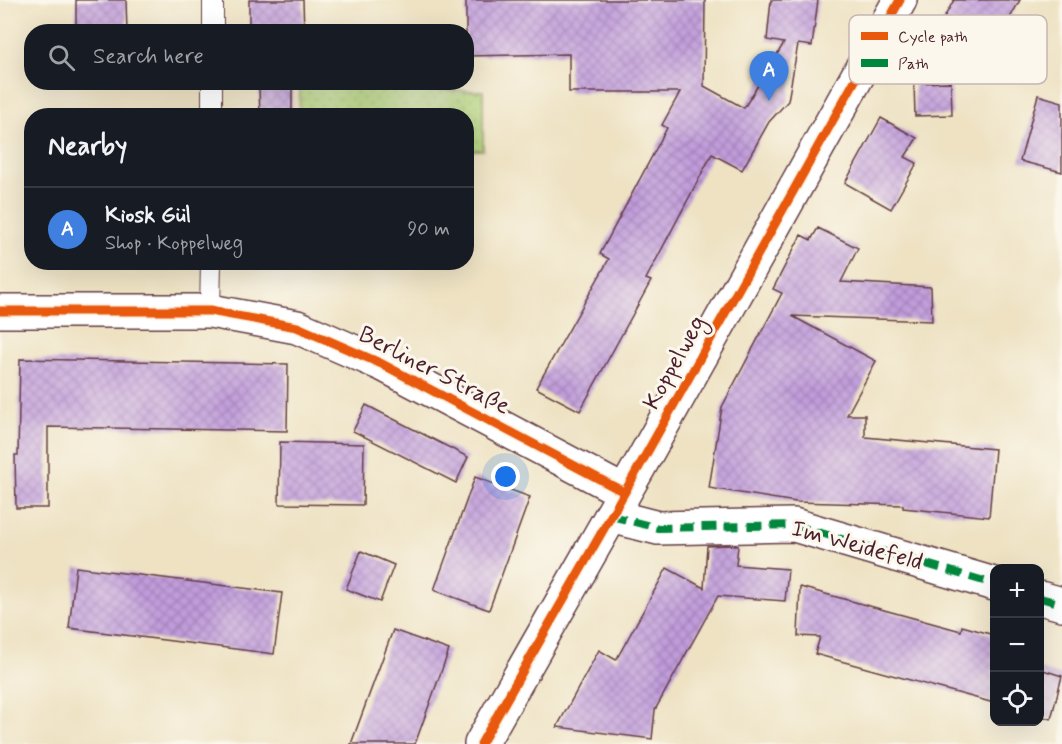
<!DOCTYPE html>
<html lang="en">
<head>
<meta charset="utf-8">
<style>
	body { margin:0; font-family:Mynerve,sans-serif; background:#20242c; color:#f1f3f6 }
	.controls { position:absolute; right:18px; bottom:18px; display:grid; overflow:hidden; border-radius:12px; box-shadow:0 6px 24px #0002 }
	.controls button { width:54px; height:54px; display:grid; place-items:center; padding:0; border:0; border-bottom:2px solid #363941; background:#171b24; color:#f1f3f6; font:30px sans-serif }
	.you { position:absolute; left:506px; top:477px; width:21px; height:21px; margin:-15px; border:4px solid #fff; border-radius:50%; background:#1a73e8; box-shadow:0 0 0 9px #1a73e833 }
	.badge { display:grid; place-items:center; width:39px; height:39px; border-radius:50%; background:#0b8043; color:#fff; font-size:20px; font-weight:700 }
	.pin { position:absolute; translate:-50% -50px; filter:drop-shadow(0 2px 3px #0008) }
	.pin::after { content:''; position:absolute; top:32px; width:21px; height:18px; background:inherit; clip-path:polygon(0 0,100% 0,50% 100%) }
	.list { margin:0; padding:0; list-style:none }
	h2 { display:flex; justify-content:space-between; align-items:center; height:78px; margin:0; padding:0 24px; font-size:26px }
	h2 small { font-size:20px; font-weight:400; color:#9ea1a6 }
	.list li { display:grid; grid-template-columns:39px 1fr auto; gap:18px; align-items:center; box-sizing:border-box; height:84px; padding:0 24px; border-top:2px solid #363941 }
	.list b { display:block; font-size:22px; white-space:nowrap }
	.list p { margin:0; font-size:20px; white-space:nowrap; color:#9ea1a6 }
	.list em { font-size:20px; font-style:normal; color:#9ea1a6 }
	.icon { flex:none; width:33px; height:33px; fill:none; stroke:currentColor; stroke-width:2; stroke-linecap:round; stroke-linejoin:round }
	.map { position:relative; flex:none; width:1062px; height:744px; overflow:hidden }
	.search { position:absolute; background:#171b24; box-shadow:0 6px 24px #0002; left:24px; top:24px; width:450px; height:66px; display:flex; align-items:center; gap:15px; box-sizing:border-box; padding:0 21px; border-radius:24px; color:#9ea1a6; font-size:22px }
	.panel { position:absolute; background:#171b24; box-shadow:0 6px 24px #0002; left:24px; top:108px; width:450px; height:162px; border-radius:24px }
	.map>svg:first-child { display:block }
	.green { fill:url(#green-dots); stroke:#7e7953; stroke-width:1.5 }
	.building { fill:url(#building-cross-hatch) }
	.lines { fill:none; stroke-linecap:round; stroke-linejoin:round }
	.service-casing { stroke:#633c42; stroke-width:22 }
	.minor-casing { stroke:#633c42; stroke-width:36 }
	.service { stroke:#fff; stroke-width:20 }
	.minor { stroke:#fff; stroke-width:33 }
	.quiet { stroke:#00873e; stroke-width:8; stroke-dasharray:15 8; stroke-linecap:butt }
	.cycleway-casing { stroke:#fbf7ec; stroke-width:13 }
	.cycleway { stroke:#e8590c; stroke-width:9 }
	.labels { text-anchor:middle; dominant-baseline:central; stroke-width:6; stroke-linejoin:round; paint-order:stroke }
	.street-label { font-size:24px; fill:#4a1f2b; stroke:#fbf7ec }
	.key { fill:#fbf7ec; stroke:#c6b6b2; stroke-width:1.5 }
	.key-label { font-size:16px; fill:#4a1f2b }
</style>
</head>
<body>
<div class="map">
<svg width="1062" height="744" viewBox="0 0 1062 744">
	<defs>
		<pattern id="green-dots" width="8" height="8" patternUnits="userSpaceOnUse" patternTransform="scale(1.5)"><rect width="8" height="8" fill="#b2d37b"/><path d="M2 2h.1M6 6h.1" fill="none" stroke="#9bb56a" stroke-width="1.8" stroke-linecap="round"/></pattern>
		<pattern id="building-cross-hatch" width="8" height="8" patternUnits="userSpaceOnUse" patternTransform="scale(1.5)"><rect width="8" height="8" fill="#c19ddc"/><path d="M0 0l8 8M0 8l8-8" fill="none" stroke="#9f7fb3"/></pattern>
	</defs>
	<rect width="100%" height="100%" fill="#fbf7ec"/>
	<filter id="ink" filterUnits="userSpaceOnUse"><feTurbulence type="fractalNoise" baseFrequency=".0167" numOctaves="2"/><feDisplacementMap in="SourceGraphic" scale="12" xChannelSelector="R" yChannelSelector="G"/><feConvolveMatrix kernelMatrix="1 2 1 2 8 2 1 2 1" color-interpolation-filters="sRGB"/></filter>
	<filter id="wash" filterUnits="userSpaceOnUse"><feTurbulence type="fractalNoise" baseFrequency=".008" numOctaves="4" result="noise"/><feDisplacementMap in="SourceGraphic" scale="24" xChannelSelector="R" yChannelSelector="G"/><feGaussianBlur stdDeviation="1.35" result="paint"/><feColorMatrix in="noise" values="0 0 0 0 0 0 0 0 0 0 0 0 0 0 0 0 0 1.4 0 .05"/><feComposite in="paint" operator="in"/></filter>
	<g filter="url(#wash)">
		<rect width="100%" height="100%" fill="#eee2c3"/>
		<polygon class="green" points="300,87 483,91 483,150 467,150 466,116 299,115"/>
		<g id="blocks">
			<g class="building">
				<polygon points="76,0 126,0 127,32 76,32"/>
				<polygon points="249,0 303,0 304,32 249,32"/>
				<polygon points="466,0 705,0 704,86 744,108 784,43 767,40 771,0 818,0 812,46 798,44 788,101 769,122 742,170 712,154 646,279 651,281 580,411 536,388 609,259 600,254 667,128 662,125 680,92 569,92 569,54 466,56"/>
				<polygon points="954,0 1020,0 990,53 940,25"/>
				<polygon points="951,82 952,115 915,116 914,83"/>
				<polygon points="259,88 292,88 292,116 260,116"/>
				<polygon points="1038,95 1062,102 1062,172 1020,161"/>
				<polygon points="881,118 917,138 905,157 917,163 891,209 845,183"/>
				<polygon points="818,228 858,248 841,282 931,287 932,321 792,316 876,361 847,415 865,415 865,437 995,449 989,517 903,508 903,505 796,502 709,488 722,407 782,293 773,289 801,235 811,240"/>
				<polygon points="20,359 288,364 287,431 48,427 48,508 16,508 15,455 18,455"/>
				<polygon points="366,405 468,457 456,483 353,431"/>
				<polygon points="280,442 364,444 363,505 279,504"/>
				<polygon points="475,477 530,497 489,610 434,590"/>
				<polygon points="726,545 738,546 736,565 788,569 785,601 718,596 655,710 652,739 557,727 599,650 616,660 667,568 704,588 707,546"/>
				<polygon points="361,551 394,565 380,602 346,589"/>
				<polygon points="76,567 282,593 274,654 69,628"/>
				<polygon points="800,587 961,631 962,626 994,635 994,703 815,654 820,637 798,636"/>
				<polygon points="393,630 449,650 415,744 351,744"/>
				<polygon points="1040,669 1062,676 1051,719 1040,716"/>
			</g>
		</g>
	</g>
	<g filter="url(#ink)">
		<use href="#blocks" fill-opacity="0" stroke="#633c42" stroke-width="1.5"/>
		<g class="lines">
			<g class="service-casing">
				<g id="service">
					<polyline points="213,0 213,32"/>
					<polyline points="212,116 212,82"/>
					<polyline points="210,311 211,262"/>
				</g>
			</g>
			<g class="minor-casing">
				<g id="minor">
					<polyline points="0,311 210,311 297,327 382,364 624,492"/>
					<polyline points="611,516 658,528 794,525 994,584"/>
					<polyline points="1040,598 1062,604"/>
					<polyline points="481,744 639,467 900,0"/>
				</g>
			</g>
			<use href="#service" class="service"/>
			<use href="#minor" class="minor"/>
			<g class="quiet">
				<polyline points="611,516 658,528 794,525 994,584"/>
				<polyline points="1040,598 1062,604"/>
			</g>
			<g class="cycleway-casing">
				<g id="cycleway">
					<polyline points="0,311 210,311 297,327 382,364 624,492"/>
					<polyline points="481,744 639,467 900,0"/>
				</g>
			</g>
			<use href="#cycleway" class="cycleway"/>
		</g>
	</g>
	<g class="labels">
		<g class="street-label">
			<text transform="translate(675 363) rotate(-61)">Koppelweg</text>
			<text transform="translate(434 371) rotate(27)">Berliner Straße</text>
			<text transform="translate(857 546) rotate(15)">Im Weidefeld</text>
		</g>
	</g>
	<rect x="849" y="15" width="198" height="69" rx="9" class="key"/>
	<rect x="861" y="32" width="27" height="8" fill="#e8590c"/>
	<rect x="861" y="59" width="27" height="8" fill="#00873e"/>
	<g class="key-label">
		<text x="898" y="42">Cycle path</text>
		<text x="898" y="69">Path</text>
	</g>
</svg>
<div class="controls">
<button>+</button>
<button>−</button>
<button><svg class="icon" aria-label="locate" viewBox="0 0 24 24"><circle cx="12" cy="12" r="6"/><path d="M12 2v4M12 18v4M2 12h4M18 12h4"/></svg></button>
</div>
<div class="you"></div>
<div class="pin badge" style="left:769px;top:101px;background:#3f7fe0">A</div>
<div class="search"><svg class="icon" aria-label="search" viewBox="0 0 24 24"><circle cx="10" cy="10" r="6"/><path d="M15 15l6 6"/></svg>Search here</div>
<section class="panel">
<h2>Nearby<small></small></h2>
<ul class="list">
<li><span class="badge" style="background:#3f7fe0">A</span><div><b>Kiosk Gül</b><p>Shop · Koppelweg</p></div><em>90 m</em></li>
</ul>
</section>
</div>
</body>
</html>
